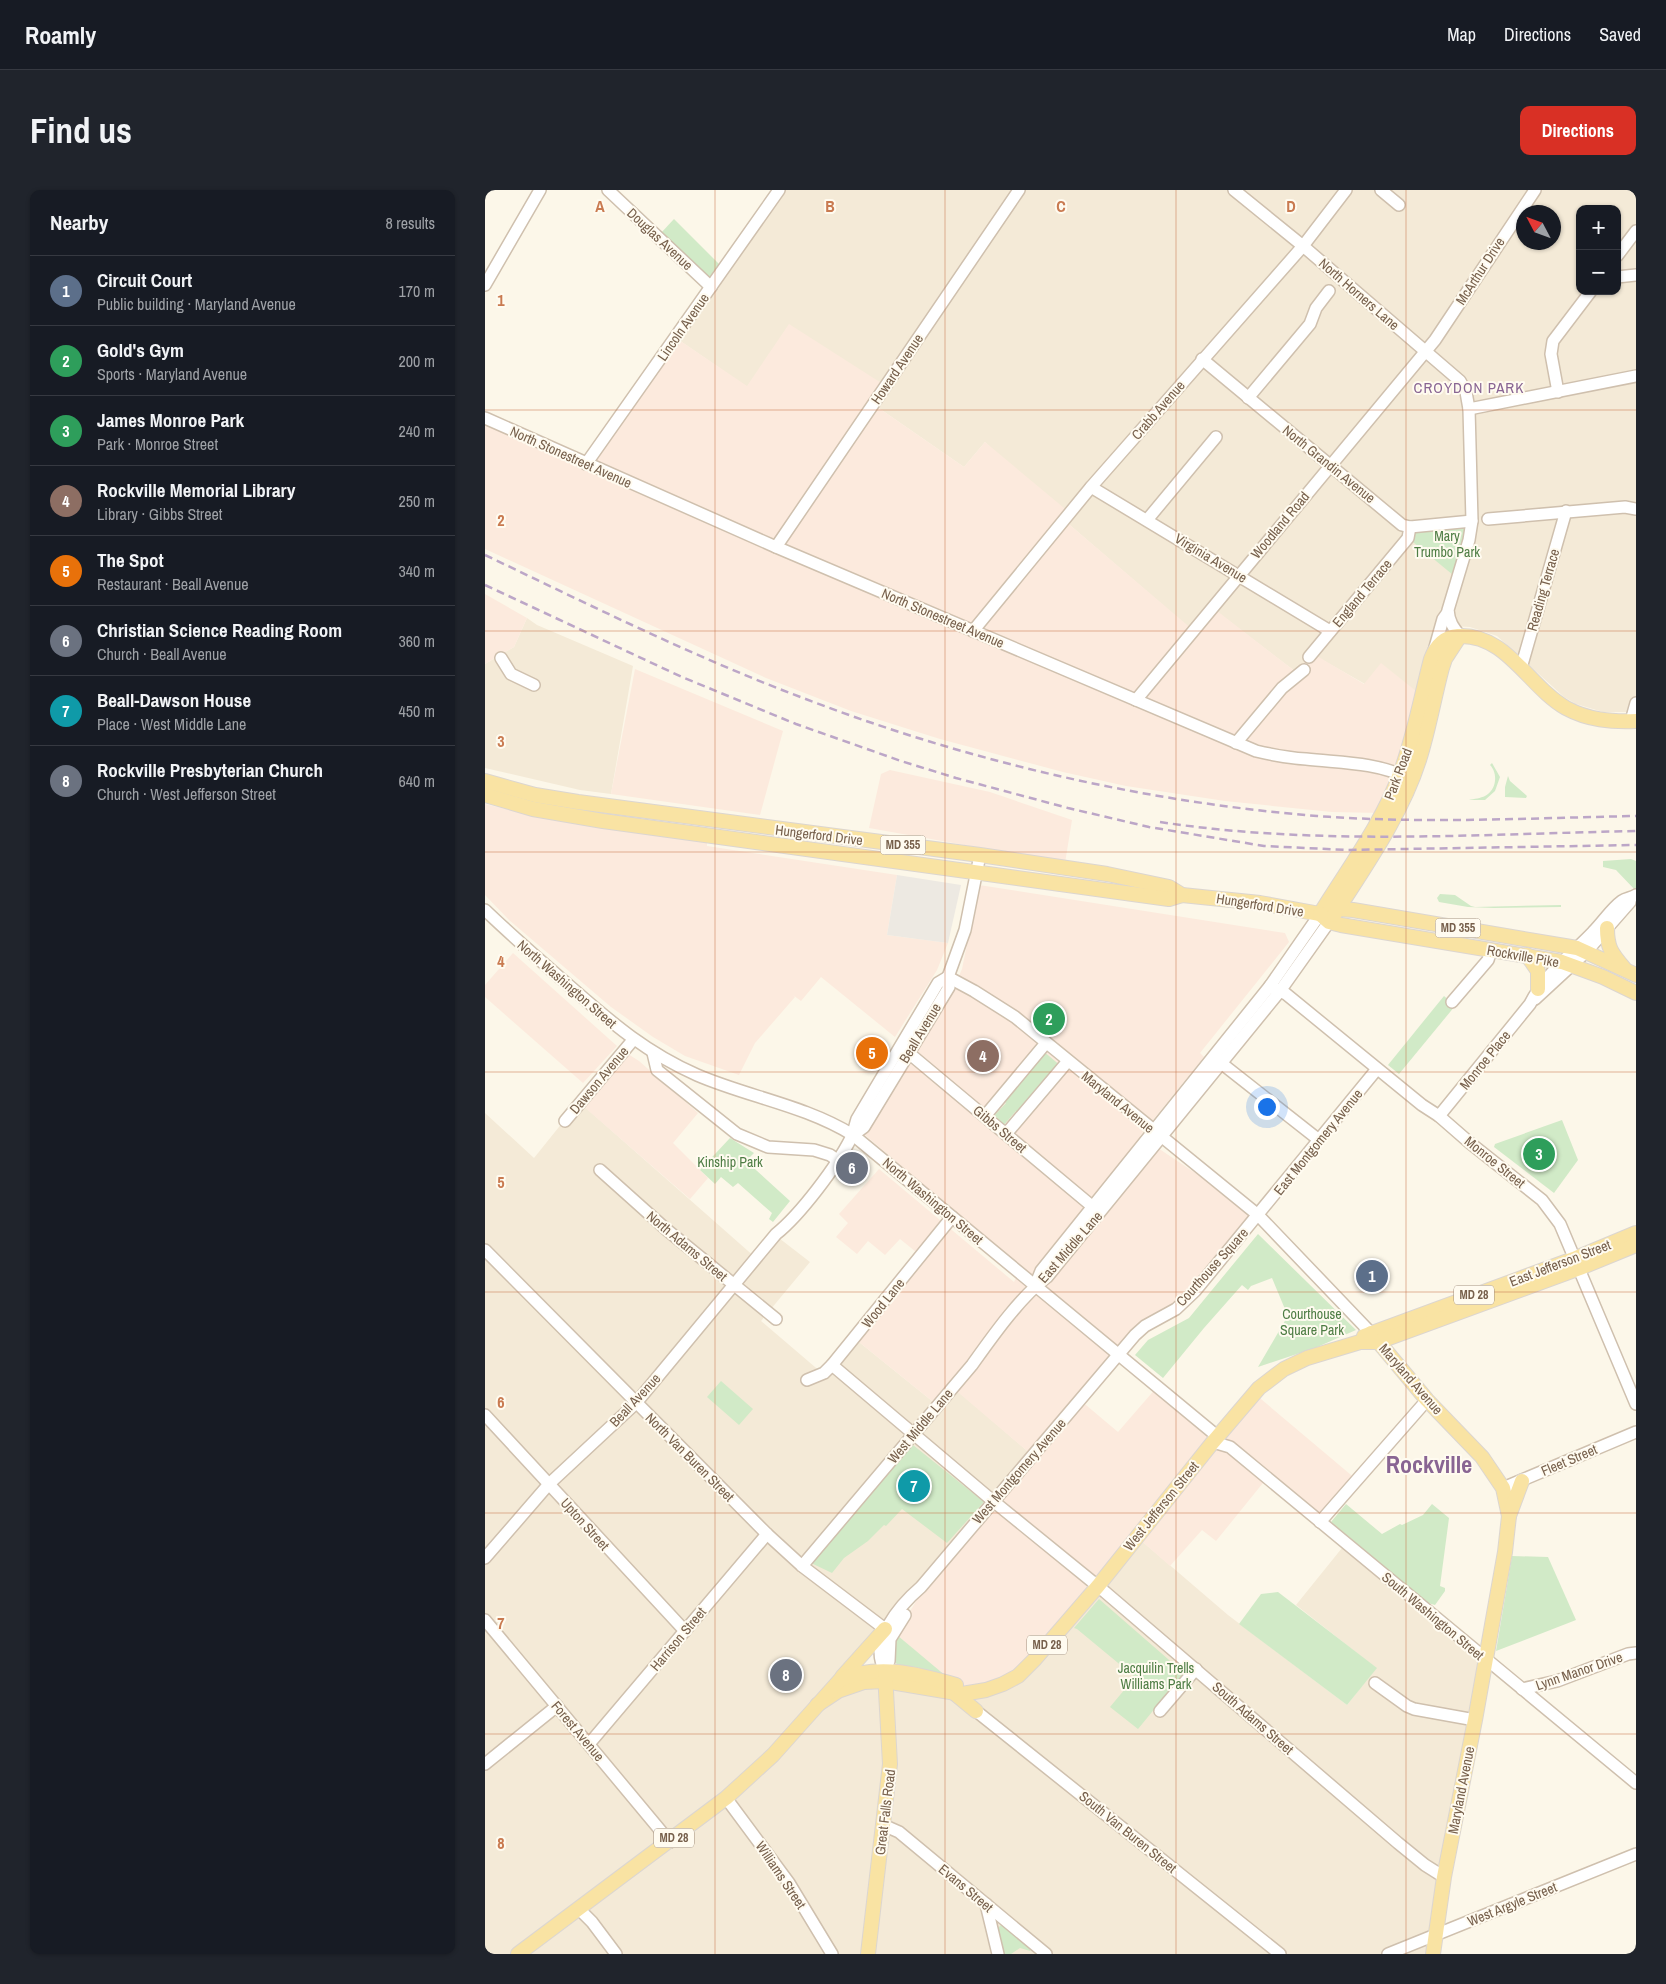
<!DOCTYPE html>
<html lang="en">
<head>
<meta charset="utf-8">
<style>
	body { margin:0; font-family:"Archivo Narrow",sans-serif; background:#20242c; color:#f1f3f6 }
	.controls { position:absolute; right:15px; top:15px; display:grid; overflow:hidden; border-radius:10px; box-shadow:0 1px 4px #0004 }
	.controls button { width:45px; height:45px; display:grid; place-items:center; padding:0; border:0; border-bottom:1px solid #363941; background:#171b24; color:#f1f3f6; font:25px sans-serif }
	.compass { position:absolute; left:1031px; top:15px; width:45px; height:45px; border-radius:50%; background:#171b24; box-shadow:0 1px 4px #0004; rotate:311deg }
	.you { position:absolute; left:781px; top:916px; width:18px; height:18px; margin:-12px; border:4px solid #fff; border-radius:50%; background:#1a73e8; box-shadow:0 0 0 8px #1a73e833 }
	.badge { display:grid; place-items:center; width:32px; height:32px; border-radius:50%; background:#d93025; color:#fff; font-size:16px; font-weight:700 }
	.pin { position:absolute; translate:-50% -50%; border:2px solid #fff; box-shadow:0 1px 5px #0006 }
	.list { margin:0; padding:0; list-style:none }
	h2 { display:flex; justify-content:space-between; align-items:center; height:65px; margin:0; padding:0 20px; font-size:21px }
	h2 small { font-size:16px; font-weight:400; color:#9ea1a6 }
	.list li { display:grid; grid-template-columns:32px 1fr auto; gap:15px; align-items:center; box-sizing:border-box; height:70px; padding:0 20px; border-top:1px solid #363941 }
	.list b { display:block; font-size:19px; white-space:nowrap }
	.list p { margin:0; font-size:16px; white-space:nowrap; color:#9ea1a6 }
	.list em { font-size:16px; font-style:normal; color:#9ea1a6 }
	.map { position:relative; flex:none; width:1151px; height:1764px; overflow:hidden; border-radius:10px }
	header { display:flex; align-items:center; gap:30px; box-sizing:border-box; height:70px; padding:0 25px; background:#171b24; border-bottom:1px solid #363941 }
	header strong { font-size:24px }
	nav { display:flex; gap:28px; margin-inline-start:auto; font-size:18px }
	.intro { display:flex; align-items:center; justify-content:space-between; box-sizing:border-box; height:120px; padding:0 30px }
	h1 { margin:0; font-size:35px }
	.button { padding:12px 22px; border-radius:10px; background:#d93025; color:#fff; font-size:18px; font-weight:700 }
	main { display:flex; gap:30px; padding:0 30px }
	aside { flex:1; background:#171b24; border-radius:10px; box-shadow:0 1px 4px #0004 }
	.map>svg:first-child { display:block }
	.residential { fill:#f4ead7; fill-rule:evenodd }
	.commercial { fill:#fceadd }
	.industrial { fill:#ede9e2 }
	.green { fill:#d1eac7 }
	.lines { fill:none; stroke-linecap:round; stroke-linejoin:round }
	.minor-casing { stroke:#cfc0ae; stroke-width:14 }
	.major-casing { stroke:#dcd6d0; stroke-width:16 }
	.minor { stroke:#fff; stroke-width:11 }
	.major { stroke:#f9e3a3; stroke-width:14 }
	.rail { stroke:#bca6c7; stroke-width:2.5; stroke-dasharray:8 5; stroke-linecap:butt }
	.grid { fill:none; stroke:#c97a50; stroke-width:1; stroke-opacity:0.55 }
	.labels { text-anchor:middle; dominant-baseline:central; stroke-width:4; stroke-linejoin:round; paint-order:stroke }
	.shield { fill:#fffbf0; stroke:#a08e7d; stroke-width:1 }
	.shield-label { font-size:12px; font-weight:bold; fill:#77604c }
	.street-label { font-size:14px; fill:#77604c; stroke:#fffbf0 }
	.park-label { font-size:14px; fill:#4e7d44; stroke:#fffbf0 }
	.neighbourhood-label { font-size:15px; letter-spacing:1px; fill:#896593; stroke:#fffbf0 }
	.town-label { font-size:24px; font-weight:bold; fill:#896593; stroke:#fffbf0 }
	.grid-label { font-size:16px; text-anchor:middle; font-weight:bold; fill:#c97a50; stroke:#fffbf0; stroke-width:4; stroke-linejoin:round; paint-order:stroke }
</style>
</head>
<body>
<header>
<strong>Roamly</strong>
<nav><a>Map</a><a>Directions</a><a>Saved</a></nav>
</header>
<div class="intro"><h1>Find us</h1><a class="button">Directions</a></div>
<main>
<aside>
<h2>Nearby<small>8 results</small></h2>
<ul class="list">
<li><span class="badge" style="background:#5c6f8a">1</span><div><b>Circuit Court</b><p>Public building · Maryland Avenue</p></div><em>170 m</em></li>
<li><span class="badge" style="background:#2e9e5b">2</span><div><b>Gold's Gym</b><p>Sports · Maryland Avenue</p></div><em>200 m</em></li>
<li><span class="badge" style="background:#2e9e5b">3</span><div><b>James Monroe Park</b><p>Park · Monroe Street</p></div><em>240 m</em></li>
<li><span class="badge" style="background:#8d6e63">4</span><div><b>Rockville Memorial Library</b><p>Library · Gibbs Street</p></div><em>250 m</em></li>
<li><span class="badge" style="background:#e8710a">5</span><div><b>The Spot</b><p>Restaurant · Beall Avenue</p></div><em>340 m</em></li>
<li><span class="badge" style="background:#6b7280">6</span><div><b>Christian Science Reading Room</b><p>Church · Beall Avenue</p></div><em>360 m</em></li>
<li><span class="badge" style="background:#0f9aa8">7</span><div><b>Beall-Dawson House</b><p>Place · West Middle Lane</p></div><em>450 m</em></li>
<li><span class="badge" style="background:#6b7280">8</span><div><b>Rockville Presbyterian Church</b><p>Church · West Jefferson Street</p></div><em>640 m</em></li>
</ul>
</aside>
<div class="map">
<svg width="1151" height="1764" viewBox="0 0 1151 1764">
	<rect width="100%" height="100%" fill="#fcf7e9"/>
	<g class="residential">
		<path d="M 294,0 L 1151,0 L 1151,522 L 1118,522 L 1091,514 L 1079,507 L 1012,446 L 985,437 L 966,436 L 964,430 L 936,505 L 880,494 L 827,464 L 811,482 L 727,418 L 708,441 L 579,330 L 500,252 L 479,277 L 388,214 L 304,135 L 262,197 L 191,148 ZM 1095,19 L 1132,19 L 1132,101 L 1095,101 ZM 1038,22 L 1068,22 L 1068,52 L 1038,52 Z"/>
		<polygon points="42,428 52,435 148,476 126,604 95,600 0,578 0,474 29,457"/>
		<polygon points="94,912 271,1068 290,1045 325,1072 276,1131 337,1183 369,1148 452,1215 468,1197 547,1265 333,1513 379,1492 477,1503 652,1347 743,1425 862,1515 891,1478 811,1415 861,1353 1000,1469 948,1764 0,1764 0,923 49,968"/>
	</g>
	<g class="commercial">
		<polygon points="304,134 401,196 388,214 479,277 500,252 585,323 579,330 708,440 727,417 811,482 827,463 879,494 896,473 936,505 896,623 847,622 740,611 641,596 578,582 455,549 366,521 281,488 0,359 0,228 101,274 191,148 262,196"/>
		<polygon points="0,404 42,428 29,457 0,474"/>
		<polygon points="150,479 298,541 275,625 126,604"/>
		<polygon points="405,580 505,602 587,630 580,673 384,638 396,584"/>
		<polygon points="0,614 41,624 222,652 222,656 412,685 402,745 463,753 452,780 410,847 336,787 316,811 308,805 310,807 270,853 254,885 200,866 168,847 126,817 24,730 0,705"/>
		<polygon points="494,695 800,743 804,752 715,863 719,867 655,946 773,1025 710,1101 660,1136 595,1210 633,1242 672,1197 732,1246 770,1204 872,1290 835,1332 782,1288 731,1351 717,1340 685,1376 652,1347 550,1469 493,1501 467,1493 411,1444 433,1408 436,1397 547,1265 468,1198 452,1215 369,1148 436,1066 415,1049 400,1065 383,1051 372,1064 351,1047 363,1033 354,1024 394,979 529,1092 536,1078 380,945 431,865 466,804 477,779"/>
		<polygon points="28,763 132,856 98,893 0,807 0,795"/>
		<polygon points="143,864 154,871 213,923 188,953 223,988 205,1009 98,916"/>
	</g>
	<polygon class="industrial" points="412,685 476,695 463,753 402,745"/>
	<g class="green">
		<polygon points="189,29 235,75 224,91 175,44"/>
		<polygon points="987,331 973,389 923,348 925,337"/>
		<path d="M 1007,573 L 1015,587 L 1010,601 L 1000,610 L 984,610 C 989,609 996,608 1000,606 C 1012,600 1013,583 1005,575 Z"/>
		<polygon points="1023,586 1025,591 1042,606 1041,608 1020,607 1020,597"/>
		<polygon points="1146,669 1151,671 1151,701 1131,680 1118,677 1118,671"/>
		<polygon points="955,704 970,705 986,716 990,717 1076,715 1076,717 1009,718 983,717 954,712 952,708"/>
		<polygon points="959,806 970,816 914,884 903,875"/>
		<polygon points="557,860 577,877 536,926 531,921 518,936 508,927 521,913 516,908"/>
		<polygon points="1077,930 1093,970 1069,1003 1009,957 1010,954"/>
		<polygon points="245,948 269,963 261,971 305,1011 288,1032 284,1029 287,1023 253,993 248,997 236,987 230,994 215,980"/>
		<polygon points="773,1044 871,1140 830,1158 773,1177 801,1129 802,1124 787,1088 766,1096 763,1100 757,1095 719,1138 678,1188 650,1165 663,1150 704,1128"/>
		<polygon points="236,1191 268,1219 254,1235 222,1207"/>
		<polygon points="428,1255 499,1312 462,1353 417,1319 401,1336 399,1335 383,1351 359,1368 347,1383 326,1373 328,1372"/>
		<polygon points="861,1314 897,1344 915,1334 917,1335 938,1325 947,1314 964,1328 955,1396 960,1398 960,1401 950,1415 943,1413 846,1332"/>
		<polygon points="1027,1366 1063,1367 1091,1430 1011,1461"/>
		<polygon points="793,1402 892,1478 862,1515 754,1434 776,1404"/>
		<polygon points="614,1409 699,1483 653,1539 625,1517 650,1487 592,1439 589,1438"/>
		<polygon points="412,1445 462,1487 412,1475 408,1467"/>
		<polygon points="516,1735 518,1735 547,1758 545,1761 535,1758 526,1764 517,1764 512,1739"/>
	</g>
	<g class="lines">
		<g class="minor-casing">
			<g id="minor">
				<polyline points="123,0 226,97"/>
				<path d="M 749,0 L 818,56 L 975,191 L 981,202 L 984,219 L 987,331 L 984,350 L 963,420 C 964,432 968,437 975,446"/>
				<polyline points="896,0 914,15"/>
				<polyline points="1132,66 1151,41"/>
				<polyline points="1132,87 1151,85"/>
				<polyline points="0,95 55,0"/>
				<polyline points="717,169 917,335 925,337 987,331"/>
				<polyline points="1073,202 1066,164 1068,151 1106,101"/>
				<polyline points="763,208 825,134 831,118 844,101"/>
				<polyline points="984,219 1151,186"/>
				<path d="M 0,228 L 291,357 L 771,561 C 788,565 804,568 821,569 C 856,573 889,572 921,587"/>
				<polyline points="101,274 294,0"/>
				<polyline points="606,297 845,441"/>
				<polyline points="1003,329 1140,317 1151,319"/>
				<polyline points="662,330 731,247"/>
				<polyline points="291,357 534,0"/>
				<polyline points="488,441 606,297 818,56 861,0"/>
				<polyline points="949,461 958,429 963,422"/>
				<polyline points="824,467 923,348 925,337"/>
				<polyline points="16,468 26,484 49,495"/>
				<polyline points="1036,478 1081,321"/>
				<polyline points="651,510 950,150 1050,0"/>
				<polyline points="1146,531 1151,513"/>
				<polyline points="751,553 797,498 819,480"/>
				<path d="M 0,720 C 28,747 58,773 88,799 C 128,834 162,863 212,885 C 263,907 319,915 368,945 L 732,1246"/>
				<polyline points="463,787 489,801 530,827 773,1025 886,1143"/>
				<polyline points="785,796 801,804 937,915 954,926 985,953 1057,1010 1075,1034 1151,1214"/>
				<polyline points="1050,809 1102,761 1145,712"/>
				<polyline points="967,812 1003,770 1006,760"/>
				<polyline points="419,859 614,1022"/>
				<polyline points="168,863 172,880 252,944 283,957 329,960 345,965 352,970"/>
				<polyline points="731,869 834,950"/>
				<polyline points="500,926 561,853"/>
				<path d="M 954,926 L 1045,814 C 1060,784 1086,765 1108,742 C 1118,732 1126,719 1137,711 C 1141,708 1147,708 1151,705"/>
				<polyline points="80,931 148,850"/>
				<polyline points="521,944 583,871"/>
				<polyline points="368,945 379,937 464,797 463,787 480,740 495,665"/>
				<polyline points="115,980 182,1040 291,1129"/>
				<polyline points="0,1060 282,1344 317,1376 400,1439"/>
				<polyline points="550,1096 556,1081 785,796 835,724"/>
				<polyline points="347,1175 502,1306 620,1402 913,1653 940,1675 959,1687"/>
				<polyline points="322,1190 339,1183 347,1175 467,1027"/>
				<polyline points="0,1225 200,1441"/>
				<polyline points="728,1252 745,1257 1151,1593"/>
				<polyline points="1018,1298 1151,1242"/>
				<polyline points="835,1332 942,1210"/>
				<path d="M 0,1368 L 64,1294 L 151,1213 L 291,1044 C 315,1025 352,976 366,948 C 369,942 370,935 372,929 L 453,793 L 463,787"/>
				<path d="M 317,1376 L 487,1175 C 507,1147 535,1107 562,1087 L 795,801 L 844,732"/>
				<polyline points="0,1430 185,1652"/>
				<path d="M 400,1480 C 383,1452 415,1415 436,1397 L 650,1145 L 660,1136 L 691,1119 L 710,1101 L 892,879"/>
				<polyline points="400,1480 404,1471 405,1449 420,1425"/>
				<polyline points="890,1493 922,1516 929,1519 990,1530"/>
				<polyline points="1037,1499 1072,1491 1143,1464 1151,1463"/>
				<polyline points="491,1521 795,1764"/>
				<polyline points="675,1521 711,1479"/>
				<polyline points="104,1554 282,1344"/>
				<polyline points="0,1574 72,1516"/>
				<polyline points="241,1608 304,1693 347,1764"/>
				<polyline points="398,1635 414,1642 561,1764"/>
				<polyline points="501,1714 513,1764"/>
				<polyline points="94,1719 107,1732 131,1764"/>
				<polyline points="903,1764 1151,1664"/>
			</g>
		</g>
		<g class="major-casing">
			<g id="major">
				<polyline points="0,591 50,605 93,612 495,665 622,684 684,697 697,705 775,713 835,724 853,719 868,720 1092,758 1151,785"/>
				<polyline points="0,605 48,619 118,631 684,709 697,705"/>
				<path d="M 835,724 C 862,680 898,632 915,584 C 929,547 936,507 946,469 C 951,456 959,447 973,446 C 1021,443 1044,497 1081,518 C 1103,530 1126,532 1151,531"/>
				<polyline points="835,724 844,732 856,735 1077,772 1118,787 1151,803"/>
				<path d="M 849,725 C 880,677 918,623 935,567 C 944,538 949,508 957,478 L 960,469 L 975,446"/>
				<path d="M 1122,738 C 1122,757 1126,763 1139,778"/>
				<polyline points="1042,765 1053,781 1053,799"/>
				<polyline points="886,1143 942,1210 997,1267 1018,1298 1024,1326 1020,1362 990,1530 959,1687 948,1764"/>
				<polyline points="879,1146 1091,1068 1151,1043"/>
				<polyline points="1024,1326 1037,1291"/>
				<polyline points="357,1487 400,1439"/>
				<polyline points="468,1502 491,1521"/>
				<polyline points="332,1515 353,1501 379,1492 400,1491 477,1504 501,1500 518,1494 533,1486 550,1469 613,1396 728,1252 774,1198 799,1179 822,1168 875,1152 893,1152 1095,1078 1151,1055"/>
				<path d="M 33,1764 L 241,1608 L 288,1565 L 355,1490 C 393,1473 433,1484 471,1495"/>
				<polyline points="383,1764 405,1574 400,1483"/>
			</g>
		</g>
		<use href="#minor" class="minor"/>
		<use href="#major" class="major"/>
		<g class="rail">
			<path d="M 0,365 C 105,415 209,467 318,508 C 482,571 658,612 832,626 C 938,634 1045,628 1151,626"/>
			<polyline points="0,395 197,487 311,534 416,571 471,588 583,618 664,637 779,656 862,660 1151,655"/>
			<path d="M 675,632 C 832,656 993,644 1151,641"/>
		</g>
	</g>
	<path class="grid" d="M 230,0 L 230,1764M 460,0 L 460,1764M 691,0 L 691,1764M 921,0 L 921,1764M 0,220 L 1151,220M 0,441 L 1151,441M 0,662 L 1151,662M 0,882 L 1151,882M 0,1102 L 1151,1102M 0,1323 L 1151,1323M 0,1544 L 1151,1544"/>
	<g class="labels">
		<g class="shield">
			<rect x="395.5" y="645.5" width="45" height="19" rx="4"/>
			<rect x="950.5" y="728.5" width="45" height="19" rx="4"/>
			<rect x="969" y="1095.5" width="40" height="19" rx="4"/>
			<rect x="542" y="1445.5" width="40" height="19" rx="4"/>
			<rect x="169" y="1638.5" width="40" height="19" rx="4"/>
		</g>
		<g class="shield-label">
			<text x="418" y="655">MD 355</text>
			<text x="973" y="738">MD 355</text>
			<text x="989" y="1105">MD 28</text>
			<text x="562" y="1455">MD 28</text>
			<text x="189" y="1648">MD 28</text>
		</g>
		<g class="street-label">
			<text transform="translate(175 49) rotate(43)">Douglas Avenue</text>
			<text transform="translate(995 81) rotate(-57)">McArthur Drive</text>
			<text transform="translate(874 104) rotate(41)">North Horners Lane</text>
			<text transform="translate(198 137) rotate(-55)">Lincoln Avenue</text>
			<text transform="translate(412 179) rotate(-56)">Howard Avenue</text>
			<text transform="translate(673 220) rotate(-49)">Crabb Avenue</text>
			<text transform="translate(86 267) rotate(24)">North Stonestreet Avenue</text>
			<text transform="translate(844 274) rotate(39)">North Grandin Avenue</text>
			<text transform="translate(795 335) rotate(-50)">Woodland Road</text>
			<text transform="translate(726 368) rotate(31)">Virginia Avenue</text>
			<text transform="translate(1058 400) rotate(-74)">Reading Terrace</text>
			<text transform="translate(877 403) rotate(-50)">England Terrace</text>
			<text transform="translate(458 428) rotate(23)">North Stonestreet Avenue</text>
			<text transform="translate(913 584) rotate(-69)">Park Road</text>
			<text transform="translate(334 645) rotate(7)">Hungerford Drive</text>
			<text transform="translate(775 715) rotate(9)">Hungerford Drive</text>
			<text transform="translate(1038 766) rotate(10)">Rockville Pike</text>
			<text transform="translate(82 794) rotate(41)">North Washington Street</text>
			<text transform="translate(435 843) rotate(-59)">Beall Avenue</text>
			<text transform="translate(1000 870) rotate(-51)">Monroe Place</text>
			<text transform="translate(114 890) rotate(-50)">Dawson Avenue</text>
			<text transform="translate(633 912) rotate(39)">Maryland Avenue</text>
			<text transform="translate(515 939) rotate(40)">Gibbs Street</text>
			<text transform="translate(833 952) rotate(-51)">East Montgomery Avenue</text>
			<text transform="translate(1010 972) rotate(39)">Monroe Street</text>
			<text transform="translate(448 1011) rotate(40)">North Washington Street</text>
			<text transform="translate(202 1056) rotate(40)">North Adams Street</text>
			<text transform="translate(585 1057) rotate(-49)">East Middle Lane</text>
			<text transform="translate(1075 1073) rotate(-21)">East Jefferson Street</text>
			<text transform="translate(727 1077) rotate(-48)">Courthouse Square</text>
			<text transform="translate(398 1113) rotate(-51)">Wood Lane</text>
			<text transform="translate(926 1189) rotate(49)">Maryland Avenue</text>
			<text transform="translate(150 1210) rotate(-47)">Beall Avenue</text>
			<text transform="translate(435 1236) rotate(-50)">West Middle Lane</text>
			<text transform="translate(205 1267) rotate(45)">North Van Buren Street</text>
			<text transform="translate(1084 1270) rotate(-23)">Fleet Street</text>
			<text transform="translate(534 1281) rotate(-49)">West Montgomery Avenue</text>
			<text transform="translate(676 1316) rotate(-51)">West Jefferson Street</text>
			<text transform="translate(100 1334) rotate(48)">Upton Street</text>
			<text transform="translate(948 1426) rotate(40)">South Washington Street</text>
			<text transform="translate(193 1449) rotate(-50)">Harrison Street</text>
			<text transform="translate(1094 1481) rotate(-19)">Lynn Manor Drive</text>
			<text transform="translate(768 1528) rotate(41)">South Adams Street</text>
			<text transform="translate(93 1541) rotate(50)">Forest Avenue</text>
			<text transform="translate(976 1600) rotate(-79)">Maryland Avenue</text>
			<text transform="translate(400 1622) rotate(-83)">Great Falls Road</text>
			<text transform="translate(643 1642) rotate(39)">South Van Buren Street</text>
			<text transform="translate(296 1685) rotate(56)">Williams Street</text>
			<text transform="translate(481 1698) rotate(40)">Evans Street</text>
			<text transform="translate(1027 1714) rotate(-22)">West Argyle Street</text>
		</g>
		<g class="park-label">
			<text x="962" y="346">Mary<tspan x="962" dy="16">Trumbo Park</tspan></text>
			<text x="245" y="972">Kinship Park</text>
			<text x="827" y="1124">Courthouse<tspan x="827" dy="16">Square Park</tspan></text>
			<text x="671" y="1478">Jacquilin Trells<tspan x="671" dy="16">Williams Park</tspan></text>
		</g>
		<g class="neighbourhood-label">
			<text x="984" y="197">CROYDON PARK</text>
		</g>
		<g class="town-label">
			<text x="944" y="1274">Rockville</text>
		</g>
	</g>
	<g class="grid-label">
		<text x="115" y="22">A</text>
		<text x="345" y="22">B</text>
		<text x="576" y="22">C</text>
		<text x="806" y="22">D</text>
		<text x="16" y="116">1</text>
		<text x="16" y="336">2</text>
		<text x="16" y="557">3</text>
		<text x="16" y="777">4</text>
		<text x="16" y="998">5</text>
		<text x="16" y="1218">6</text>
		<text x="16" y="1439">7</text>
		<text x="16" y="1659">8</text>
	</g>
</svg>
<div class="controls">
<button>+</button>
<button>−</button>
</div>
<svg class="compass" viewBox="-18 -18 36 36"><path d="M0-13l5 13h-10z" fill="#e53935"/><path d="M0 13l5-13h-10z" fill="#9ea1a6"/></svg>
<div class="you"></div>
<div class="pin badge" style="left:887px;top:1086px;background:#5c6f8a">1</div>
<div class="pin badge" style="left:564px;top:829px;background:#2e9e5b">2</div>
<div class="pin badge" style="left:1054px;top:964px;background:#2e9e5b">3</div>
<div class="pin badge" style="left:498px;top:866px;background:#8d6e63">4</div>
<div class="pin badge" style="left:387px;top:863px;background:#e8710a">5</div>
<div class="pin badge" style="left:367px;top:978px;background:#6b7280">6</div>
<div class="pin badge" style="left:429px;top:1296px;background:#0f9aa8">7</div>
<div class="pin badge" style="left:301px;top:1485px;background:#6b7280">8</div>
</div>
</main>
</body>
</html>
